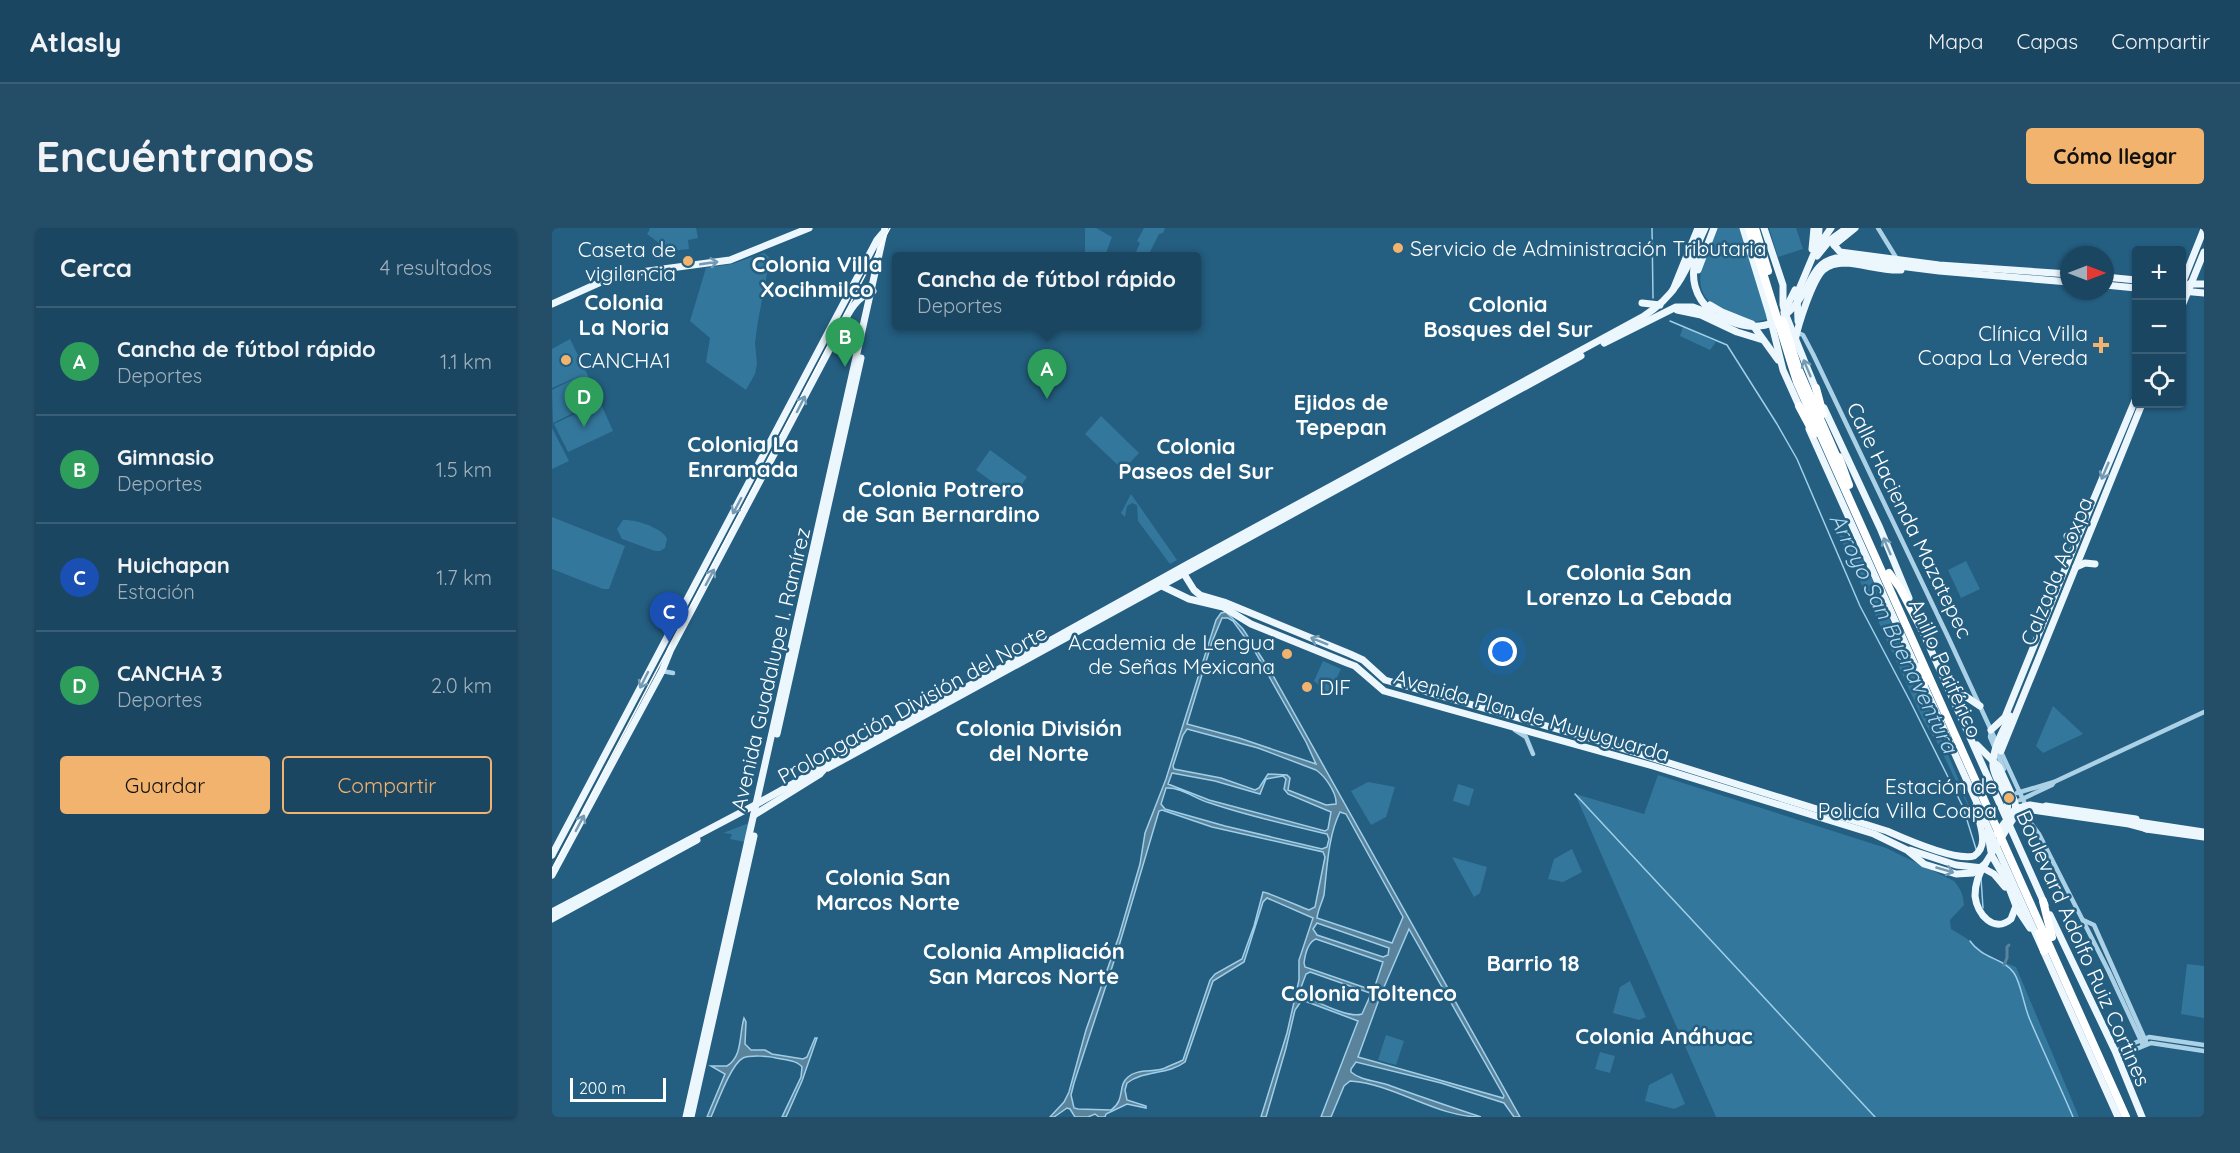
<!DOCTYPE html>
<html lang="es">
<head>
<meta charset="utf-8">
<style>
	body { margin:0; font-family:Quicksand,sans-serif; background:#244d67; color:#f1f3f6 }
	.controls { position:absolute; right:18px; top:18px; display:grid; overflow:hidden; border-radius:6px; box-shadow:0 2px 4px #0004 }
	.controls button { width:54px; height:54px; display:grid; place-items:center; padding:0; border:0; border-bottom:2px solid #395e76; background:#1b4661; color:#f1f3f6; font:30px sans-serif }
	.compass { position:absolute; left:1508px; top:18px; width:54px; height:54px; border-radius:50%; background:#1b4661; box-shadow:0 2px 4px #0004; rotate:90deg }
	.scale { position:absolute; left:18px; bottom:15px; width:96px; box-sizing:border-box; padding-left:6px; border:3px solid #fff; border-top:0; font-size:16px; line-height:21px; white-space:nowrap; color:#fff; -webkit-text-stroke:4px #245e81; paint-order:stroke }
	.you { position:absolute; left:951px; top:424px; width:21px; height:21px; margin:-15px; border:4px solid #fff; border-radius:50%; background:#1a73e8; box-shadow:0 0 0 9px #1a73e833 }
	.badge { display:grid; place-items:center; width:39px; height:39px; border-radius:50%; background:#f2b36e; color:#fff; font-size:20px; font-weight:700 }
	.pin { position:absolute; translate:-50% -50px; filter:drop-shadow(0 2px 3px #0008) }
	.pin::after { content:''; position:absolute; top:32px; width:21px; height:18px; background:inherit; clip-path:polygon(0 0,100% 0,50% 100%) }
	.popup { position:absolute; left:340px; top:24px; width:309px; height:78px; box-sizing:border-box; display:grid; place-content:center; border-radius:6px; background:#1b4661; filter:drop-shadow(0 2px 4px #0005); font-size:20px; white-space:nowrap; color:#a0b1bd }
	.popup b { font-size:22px; color:#f1f3f6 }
	.popup::after { content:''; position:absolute; left:50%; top:100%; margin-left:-12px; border:12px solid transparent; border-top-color:#1b4661 }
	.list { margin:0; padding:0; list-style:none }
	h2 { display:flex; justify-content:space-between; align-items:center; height:78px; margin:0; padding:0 24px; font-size:26px }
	h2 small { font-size:20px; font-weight:400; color:#a0b1bd }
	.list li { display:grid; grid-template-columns:39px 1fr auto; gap:18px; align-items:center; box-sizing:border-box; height:108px; padding:0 24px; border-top:2px solid #395e76 }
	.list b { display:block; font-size:22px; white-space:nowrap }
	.list p { margin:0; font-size:20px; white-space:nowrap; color:#a0b1bd }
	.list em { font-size:20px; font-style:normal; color:#a0b1bd }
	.actions { display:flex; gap:12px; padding:18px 24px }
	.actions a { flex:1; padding:14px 0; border:2px solid #f2b36e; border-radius:6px; text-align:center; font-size:21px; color:#f2b36e }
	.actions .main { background:#f2b36e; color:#111 }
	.icon { flex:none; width:33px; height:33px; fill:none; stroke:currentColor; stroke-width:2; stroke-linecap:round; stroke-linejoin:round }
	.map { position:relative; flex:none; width:1652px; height:889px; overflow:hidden; border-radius:6px }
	header { display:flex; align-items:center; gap:36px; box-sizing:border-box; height:84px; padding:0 30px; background:#1b4661; border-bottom:2px solid #395e76 }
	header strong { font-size:28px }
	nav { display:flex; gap:33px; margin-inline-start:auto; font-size:21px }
	.intro { display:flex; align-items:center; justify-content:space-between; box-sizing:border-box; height:144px; padding:0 36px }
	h1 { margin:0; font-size:42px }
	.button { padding:15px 27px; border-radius:6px; background:#f2b36e; color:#111; font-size:21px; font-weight:700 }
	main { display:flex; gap:36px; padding:0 36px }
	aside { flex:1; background:#1b4661; border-radius:6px; box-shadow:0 2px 4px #0004 }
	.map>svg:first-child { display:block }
	.green { fill:#34779d }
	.water { fill:#5b849c; stroke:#9fcfe8; stroke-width:1.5; fill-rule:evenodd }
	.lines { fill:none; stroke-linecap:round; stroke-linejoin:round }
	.stream { stroke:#9fcfe8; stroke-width:1.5 }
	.canal { stroke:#5b849c; stroke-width:3 }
	.minor { stroke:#abd1e7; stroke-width:4.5 }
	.major { stroke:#ecf6fd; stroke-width:7 }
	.highway { stroke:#fff; stroke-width:8 }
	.tram { stroke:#fff; stroke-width:1.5 }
	.oneway { stroke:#749bb3 }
	.poi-dot { fill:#f2b36e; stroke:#245e81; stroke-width:2 }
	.labels { text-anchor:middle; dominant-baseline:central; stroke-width:5; stroke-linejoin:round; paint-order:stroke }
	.poi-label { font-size:21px; fill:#fff; stroke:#245e81; text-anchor:end }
	.street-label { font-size:21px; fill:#fff; stroke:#245e81 }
	.neighbourhood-label { font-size:22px; font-weight:bold; fill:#fff; stroke:#245e81 }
	.water-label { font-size:22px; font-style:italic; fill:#b6dbef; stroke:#245e81 }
</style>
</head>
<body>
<header>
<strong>Atlasly</strong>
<nav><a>Mapa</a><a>Capas</a><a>Compartir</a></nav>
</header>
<div class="intro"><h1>Encuéntranos</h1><a class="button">Cómo llegar</a></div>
<main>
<aside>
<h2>Cerca<small>4 resultados</small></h2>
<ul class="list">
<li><span class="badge" style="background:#2e9e5b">A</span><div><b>Cancha de fútbol rápido</b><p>Deportes</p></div><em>1.1 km</em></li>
<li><span class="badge" style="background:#2e9e5b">B</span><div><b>Gimnasio</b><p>Deportes</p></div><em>1.5 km</em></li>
<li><span class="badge" style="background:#1a4fb4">C</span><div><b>Huichapan</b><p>Estación</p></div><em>1.7 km</em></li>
<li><span class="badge" style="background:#2e9e5b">D</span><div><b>CANCHA 3</b><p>Deportes</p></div><em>2.0 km</em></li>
</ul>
<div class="actions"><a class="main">Guardar</a><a>Compartir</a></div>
</aside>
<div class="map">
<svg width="1652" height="889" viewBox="0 0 1652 889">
	<rect width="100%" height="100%" fill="#245e81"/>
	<g class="green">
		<polygon points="97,0 144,0 146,10 136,12 137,21 118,23 95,6 98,1"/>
		<polygon points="533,0 544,0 560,9 553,28 533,28"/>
		<polygon points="592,0 613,0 611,5 607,6 597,26 599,28 579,28 580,25 583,26 588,15 585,13"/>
		<path d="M 1165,0 L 1189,0 L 1217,91 L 1202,94 C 1190,86 1175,85 1163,78 C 1134,59 1155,23 1165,0 Z"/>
		<polygon points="1217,0 1244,0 1251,21 1226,29"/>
		<polygon points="212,25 218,30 206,93 203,115 205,136 203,146 194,162 154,134 158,110 138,93 154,40 180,36"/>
		<polygon points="1131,99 1164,114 1158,122 1128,108"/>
		<polygon points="18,111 48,172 1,195 0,162 32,146 0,160 0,121"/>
		<polygon points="48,174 61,203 16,224 2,196"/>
		<polygon points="549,188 587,225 571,242 533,206"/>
		<polygon points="0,200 17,233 0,241"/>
		<polygon points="438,222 475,249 461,269 424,242"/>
		<polygon points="579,266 625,332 618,336 586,293 585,277 580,275 575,278 573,289 569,285"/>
		<polygon points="0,289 73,318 57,361 51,361 0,341"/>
		<path d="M 71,292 C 83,291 111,300 115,311 L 113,320 L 108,323 L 103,323 L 70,311 L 65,301 Z"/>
		<polygon points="1287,307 1302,311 1378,482 1422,590 1386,516 1372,494"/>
		<polygon points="1414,333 1428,361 1409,370 1396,342"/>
		<polygon points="771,433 789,441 777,465 762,453"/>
		<polygon points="1501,478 1531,506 1491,525 1484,518"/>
		<path d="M 1106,547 L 1334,620 L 1402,653 C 1409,661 1411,667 1412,677 L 1398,692 L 1399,701 L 1414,710 L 1438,729 L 1464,739 L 1527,889 L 1164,889 L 1023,566 L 1092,586 Z"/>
		<polygon points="816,554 843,559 834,589 819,597 799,563"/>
		<polygon points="906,556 922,561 917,578 901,573"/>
		<polygon points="197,595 193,614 178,611 180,606 171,605"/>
		<polygon points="1020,621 1030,644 1011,654 996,651 1002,631"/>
		<polygon points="900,629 935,639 928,665 922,669"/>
		<polygon points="1635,736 1652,738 1652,790 1629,786"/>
		<polygon points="1078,753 1094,789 1087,792 1061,785 1068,759"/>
		<polygon points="834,807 852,813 844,837 826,832"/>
		<polygon points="1048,824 1063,828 1058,845 1043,841"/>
		<polygon points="1120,845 1133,876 1122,881 1093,873 1097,857"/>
	</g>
	<g class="water">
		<path d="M 674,384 L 691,401 L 719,444 L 968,889 L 962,889 L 952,875 L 889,855 L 804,834 L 799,841 L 799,844 C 809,853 827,853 839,858 C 869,869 899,879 929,889 C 883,889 844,856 798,853 L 792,858 L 779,889 L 769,889 L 806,793 L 750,772 L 743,782 L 734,820 L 714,889 L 709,889 L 735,805 L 747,752 L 747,732 L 761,690 L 715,670 L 711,674 L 692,734 L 661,753 L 633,834 C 616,847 592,842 575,855 L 573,862 L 575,872 L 594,878 L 594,880 L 575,876 L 554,886 L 553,889 L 547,889 L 543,886 L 536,889 L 523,889 L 518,881 L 515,880 L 502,889 L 498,889 L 512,874 L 517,864 L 534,802 L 567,708 L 588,636 L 593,605 L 614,551 L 664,392 L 669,385 ZM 670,390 L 676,390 L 681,393 L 702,422 L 754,514 L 764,536 L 687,510 L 635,496 L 660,414 ZM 635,501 L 706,520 L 764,542 C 773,548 785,565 784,576 L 774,577 L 736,562 L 738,550 L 735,547 L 716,546 L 707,560 L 703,562 L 669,550 L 622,541 L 621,538 L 631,507 ZM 620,545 L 663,553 L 708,566 L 714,551 L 731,548 L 734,551 L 732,561 L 736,566 L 779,584 L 776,601 L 773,603 L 657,572 L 616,556 ZM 614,560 C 630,559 643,571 658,575 C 696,588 736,597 775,606 L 777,611 L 775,619 L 770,621 L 673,598 L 613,581 L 609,576 ZM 610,582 L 660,599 L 771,624 L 773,629 L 763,679 L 757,682 C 749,679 715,664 711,664 L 702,698 L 690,731 L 663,746 L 658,752 L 631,832 C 625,835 619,837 613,840 C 602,845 586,840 576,849 C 565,858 574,872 559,882 L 526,881 L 522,880 L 519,867 L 522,855 L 567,718 L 607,583 ZM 788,584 L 794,586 L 851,689 L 840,715 L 765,690 C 766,681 770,675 772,667 C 775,641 776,608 788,584 ZM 765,695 L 837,720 L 836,727 L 831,729 L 765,707 L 761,701 ZM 857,701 L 952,868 L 951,870 L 806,829 L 829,766 ZM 764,711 L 831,734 L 822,761 L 814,760 L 753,739 L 752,735 C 753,727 756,714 764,711 ZM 758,744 L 818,765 L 818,768 L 810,786 C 797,791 764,773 750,767 L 748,762 L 754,746 Z"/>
		<path d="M 192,790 L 194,794 L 193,816 L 199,822 L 213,822 L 220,826 L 251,831 L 255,829 L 263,810 L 265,810 L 250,853 L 234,889 L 230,889 L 249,849 L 250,839 C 245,832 232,832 224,830 C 217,828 198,827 191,830 C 179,836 165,876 159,889 L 155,889 L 173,846 L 159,838 L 175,838 C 191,828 187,806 192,790 Z"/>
	</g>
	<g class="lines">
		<g class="stream">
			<polyline points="1100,0 1101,70"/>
			<polyline points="1118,93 1175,117 1225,196 1245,231 1308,378 1358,473 1411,579 1424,621"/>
			<polyline points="1023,566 1323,889"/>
			<polyline points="1429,650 1431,680"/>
			<path d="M 1418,713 C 1430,731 1452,730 1462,745 C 1469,755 1472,779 1478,792 C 1492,825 1507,856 1521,889"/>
		</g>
		<polyline class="canal" points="1452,737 1455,730 1455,719 1457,717"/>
		<g class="minor">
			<polyline points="1326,0 1345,31"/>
			<polyline points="1244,104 1251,107 1261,126 1397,411 1474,578"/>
			<polyline points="110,443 121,445"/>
			<polyline points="963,502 974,509 981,526"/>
			<polyline points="1439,502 1438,509 1452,541"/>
			<polyline points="1465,565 1502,554 1652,484"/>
			<polyline points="1468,572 1500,557 1502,554"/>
			<polyline points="1469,582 1487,606 1557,744 1591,817"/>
			<polyline points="1531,692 1542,697 1595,816"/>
			<polyline points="1563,823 1597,809 1652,817"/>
			<polyline points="1565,829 1599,815 1652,823"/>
		</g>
		<g class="major">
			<polyline points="1191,0 1217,85 1231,142 1248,180"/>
			<polyline points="1212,0 1231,57 1231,77 1233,85 1265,164"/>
			<polyline points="1268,16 1279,0"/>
			<polyline points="1282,17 1288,24 1387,37 1517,46"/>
			<polyline points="1282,17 1303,0"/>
			<polyline points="1260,21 1262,0"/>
			<path d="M 1145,27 C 1137,49 1143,70 1160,84"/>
			<polyline points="1265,28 1278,12 1295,0"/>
			<polyline points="1146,42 1162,0"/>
			<polyline points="1553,49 1584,52"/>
			<polyline points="1630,56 1652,1"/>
			<polyline points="1637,56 1652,56"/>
			<polyline points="1553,57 1584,60"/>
			<polyline points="1121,62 1146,0"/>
			<polyline points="1630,63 1652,65"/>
			<polyline points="1090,75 1108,77"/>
			<polyline points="0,76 49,54 74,46 178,32 257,0"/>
			<polyline points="1158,77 1170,84 1200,96 1226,132"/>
			<polyline points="1630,78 1652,24"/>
			<polyline points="1125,82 1149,87 1185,104 1211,112"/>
			<polyline points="1232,84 1243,62"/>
			<path d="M 1232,88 C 1240,82 1246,74 1251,66 C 1261,50 1263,35 1284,30 L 1387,43 L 1517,54"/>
			<path d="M 1170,90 C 1188,98 1204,102 1223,94"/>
			<polyline points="1246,93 1245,66 1266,16 1267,0"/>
			<path d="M 1243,113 C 1246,97 1260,53 1271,42 C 1277,37 1285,35 1293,35 C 1312,36 1330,43 1349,42"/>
			<polyline points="1052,115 1124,79 1141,79 1172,91"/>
			<polyline points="1272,180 1328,300 1357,370"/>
			<polyline points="1257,201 1566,889"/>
			<polyline points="1515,308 1521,308 1528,304"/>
			<polyline points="1524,339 1533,335 1543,336"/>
			<path d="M 632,346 L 642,362 L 648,367 L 672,374 L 798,426 L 811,432 L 833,452 L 1037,510 L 1335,603 C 1353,611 1404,633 1422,628 C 1439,616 1426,595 1424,578"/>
			<polyline points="610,358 637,371 671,379 699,396 795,435 803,438 832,463 1101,538 1322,606 1355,622 1372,636 1404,646 1421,645 1433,636"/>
			<polyline points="1370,402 1493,677"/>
			<polyline points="1398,458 1428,478"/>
			<polyline points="1439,502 1453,489 1528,304 1584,170"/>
			<polyline points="225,506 309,130"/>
			<polyline points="1425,517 1447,539 1463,574 1464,583"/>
			<polyline points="1449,523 1590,176"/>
			<polyline points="276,540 1029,128"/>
			<polyline points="1494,578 1584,591"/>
			<polyline points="202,587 268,546 274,539"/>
			<path d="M 1454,587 C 1461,568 1443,556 1441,538 C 1440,521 1451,503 1458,488"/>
			<polyline points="1579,593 1652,604"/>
			<polyline points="1594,601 1652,609"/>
			<path d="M 1436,604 C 1437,612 1438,620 1440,628 L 1454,652 L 1464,678 L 1459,691 C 1442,706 1425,686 1423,668 C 1423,656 1427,645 1433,636 L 1461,591 L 1469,584 L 1480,582 L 1577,596 L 1596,601"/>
			<polyline points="1444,606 1463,581 1478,577 1497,580"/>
			<polyline points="1358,622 1404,637 1431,640 1442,646 1453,659"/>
			<polyline points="0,627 325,12 330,6"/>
			<path d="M 0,647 L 110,443 L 119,421 L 284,109 C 294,91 301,70 321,63"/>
			<polyline points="1464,679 1478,700"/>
			<path d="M 0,684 L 201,578 L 634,337 L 1092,88 C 1128,65 1136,37 1153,0"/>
			<polyline points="1498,687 1563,823 1590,889"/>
			<polyline points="0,691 145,612"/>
			<polyline points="134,889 333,0"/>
			<polyline points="139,889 202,608"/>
		</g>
		<g class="highway">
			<polyline points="1197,0 1245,154 1574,889"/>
			<polyline points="1203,0 1216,43"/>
			<polyline points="1231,93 1246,140 1287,234"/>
			<polyline points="1264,160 1271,186"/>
			<polyline points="1247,178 1262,206"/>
			<polyline points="1287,229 1297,257"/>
			<polyline points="1337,345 1348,360 1372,405"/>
			<polyline points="1370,437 1372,455"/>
			<polyline points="1491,673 1500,709"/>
			<polyline points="1487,705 1492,723"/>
		</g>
		<polyline class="tram" points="0,641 338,0"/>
	</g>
	<defs><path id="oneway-shaft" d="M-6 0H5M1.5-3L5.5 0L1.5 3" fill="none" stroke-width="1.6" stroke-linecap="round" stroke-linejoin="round" transform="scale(1.5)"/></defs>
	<g class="oneway">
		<use href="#oneway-shaft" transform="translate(157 35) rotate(-8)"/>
		<use href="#oneway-shaft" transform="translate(1255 140) rotate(-113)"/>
		<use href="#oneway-shaft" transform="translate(249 176) rotate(-63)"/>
		<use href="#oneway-shaft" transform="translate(1553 243) rotate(113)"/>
		<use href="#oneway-shaft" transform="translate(185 278) rotate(118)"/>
		<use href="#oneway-shaft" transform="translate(1335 318) rotate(-113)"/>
		<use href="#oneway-shaft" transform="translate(158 349) rotate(-62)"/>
		<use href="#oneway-shaft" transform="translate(767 413) rotate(-158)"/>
		<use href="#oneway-shaft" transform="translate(92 452) rotate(117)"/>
		<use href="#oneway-shaft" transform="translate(28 595) rotate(-62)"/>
		<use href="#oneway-shaft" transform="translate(1393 642) rotate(16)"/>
	</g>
	<g class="poi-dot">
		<circle cx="846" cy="20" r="6"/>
		<circle cx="136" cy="33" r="6"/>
		<path d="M1546 108h6v6h6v6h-6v6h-6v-6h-6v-6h6z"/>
		<circle cx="14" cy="132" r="6"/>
		<circle cx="735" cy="426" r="6"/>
		<circle cx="755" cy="459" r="6"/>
		<circle cx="1457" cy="570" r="6"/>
	</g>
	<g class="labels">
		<g class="poi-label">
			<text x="858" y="20" text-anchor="start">Servicio de Administración Tributaria</text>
			<text x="124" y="21">Caseta de<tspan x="124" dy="24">vigilancia</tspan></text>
			<text x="1536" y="105">Clínica Villa<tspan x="1536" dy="24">Coapa La Vereda</tspan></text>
			<text x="26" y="132" text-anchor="start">CANCHA1</text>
			<text x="723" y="414">Academia de Lengua<tspan x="723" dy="24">de Señas Mexicana</tspan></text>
			<text x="767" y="459" text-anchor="start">DIF</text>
			<text x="1445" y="558">Estación de<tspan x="1445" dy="24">Policía Villa Coapa</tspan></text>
		</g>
		<g class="street-label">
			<text transform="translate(1358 292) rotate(64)">Calle Hacienda Mazatepec</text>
			<text transform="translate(1504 343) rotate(-68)">Calzada Acoxpa</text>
			<text transform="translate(1394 440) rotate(66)">Anillo Periférico</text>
			<text transform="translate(218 441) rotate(-77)">Avenida Guadalupe I. Ramírez</text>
			<text transform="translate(360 476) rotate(-29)">Prolongación División del Norte</text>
			<text transform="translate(980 487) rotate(16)">Avenida Plan de Muyuguarda</text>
			<text transform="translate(1532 720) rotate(66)">Boulevard Adolfo Ruiz Cortines</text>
		</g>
		<g class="neighbourhood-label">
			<text x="265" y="36">Colonia Villa<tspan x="265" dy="25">Xocihmilco</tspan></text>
			<text x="72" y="74">Colonia<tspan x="72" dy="25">La Noria</tspan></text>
			<text x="956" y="76">Colonia<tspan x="956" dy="25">Bosques del Sur</tspan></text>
			<text x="789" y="174">Ejidos de<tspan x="789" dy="25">Tepepan</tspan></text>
			<text x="191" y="216">Colonia La<tspan x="191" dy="25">Enramada</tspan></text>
			<text x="644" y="218">Colonia<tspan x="644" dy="25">Paseos del Sur</tspan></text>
			<text x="389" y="261">Colonia Potrero<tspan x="389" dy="25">de San Bernardino</tspan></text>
			<text x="1077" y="344">Colonia San<tspan x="1077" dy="25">Lorenzo La Cebada</tspan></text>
			<text x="487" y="500">Colonia División<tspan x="487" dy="25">del Norte</tspan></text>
			<text x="336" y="649">Colonia San<tspan x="336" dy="25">Marcos Norte</tspan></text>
			<text x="472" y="723">Colonia Ampliación<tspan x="472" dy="25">San Marcos Norte</tspan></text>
			<text x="981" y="735">Barrio 18</text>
			<text x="817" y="765">Colonia Toltenco</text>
			<text x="1112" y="808">Colonia Anáhuac</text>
		</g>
		<g class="water-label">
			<text transform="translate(1342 405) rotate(64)">Arroyo San Buenaventura</text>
		</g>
	</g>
</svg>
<div class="controls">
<button>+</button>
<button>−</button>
<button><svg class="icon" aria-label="locate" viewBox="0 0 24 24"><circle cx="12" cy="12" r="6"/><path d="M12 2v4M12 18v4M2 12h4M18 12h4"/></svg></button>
</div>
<svg class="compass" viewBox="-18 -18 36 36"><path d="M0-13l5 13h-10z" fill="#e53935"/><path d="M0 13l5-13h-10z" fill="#a0b1bd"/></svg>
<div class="scale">200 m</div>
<div class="you"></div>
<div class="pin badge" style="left:495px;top:171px;background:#2e9e5b">A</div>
<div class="popup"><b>Cancha de fútbol rápido</b>Deportes</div>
<div class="pin badge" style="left:293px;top:139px;background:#2e9e5b">B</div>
<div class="pin badge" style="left:117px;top:414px;background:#1a4fb4">C</div>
<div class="pin badge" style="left:32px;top:199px;background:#2e9e5b">D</div>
</div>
</main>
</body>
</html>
